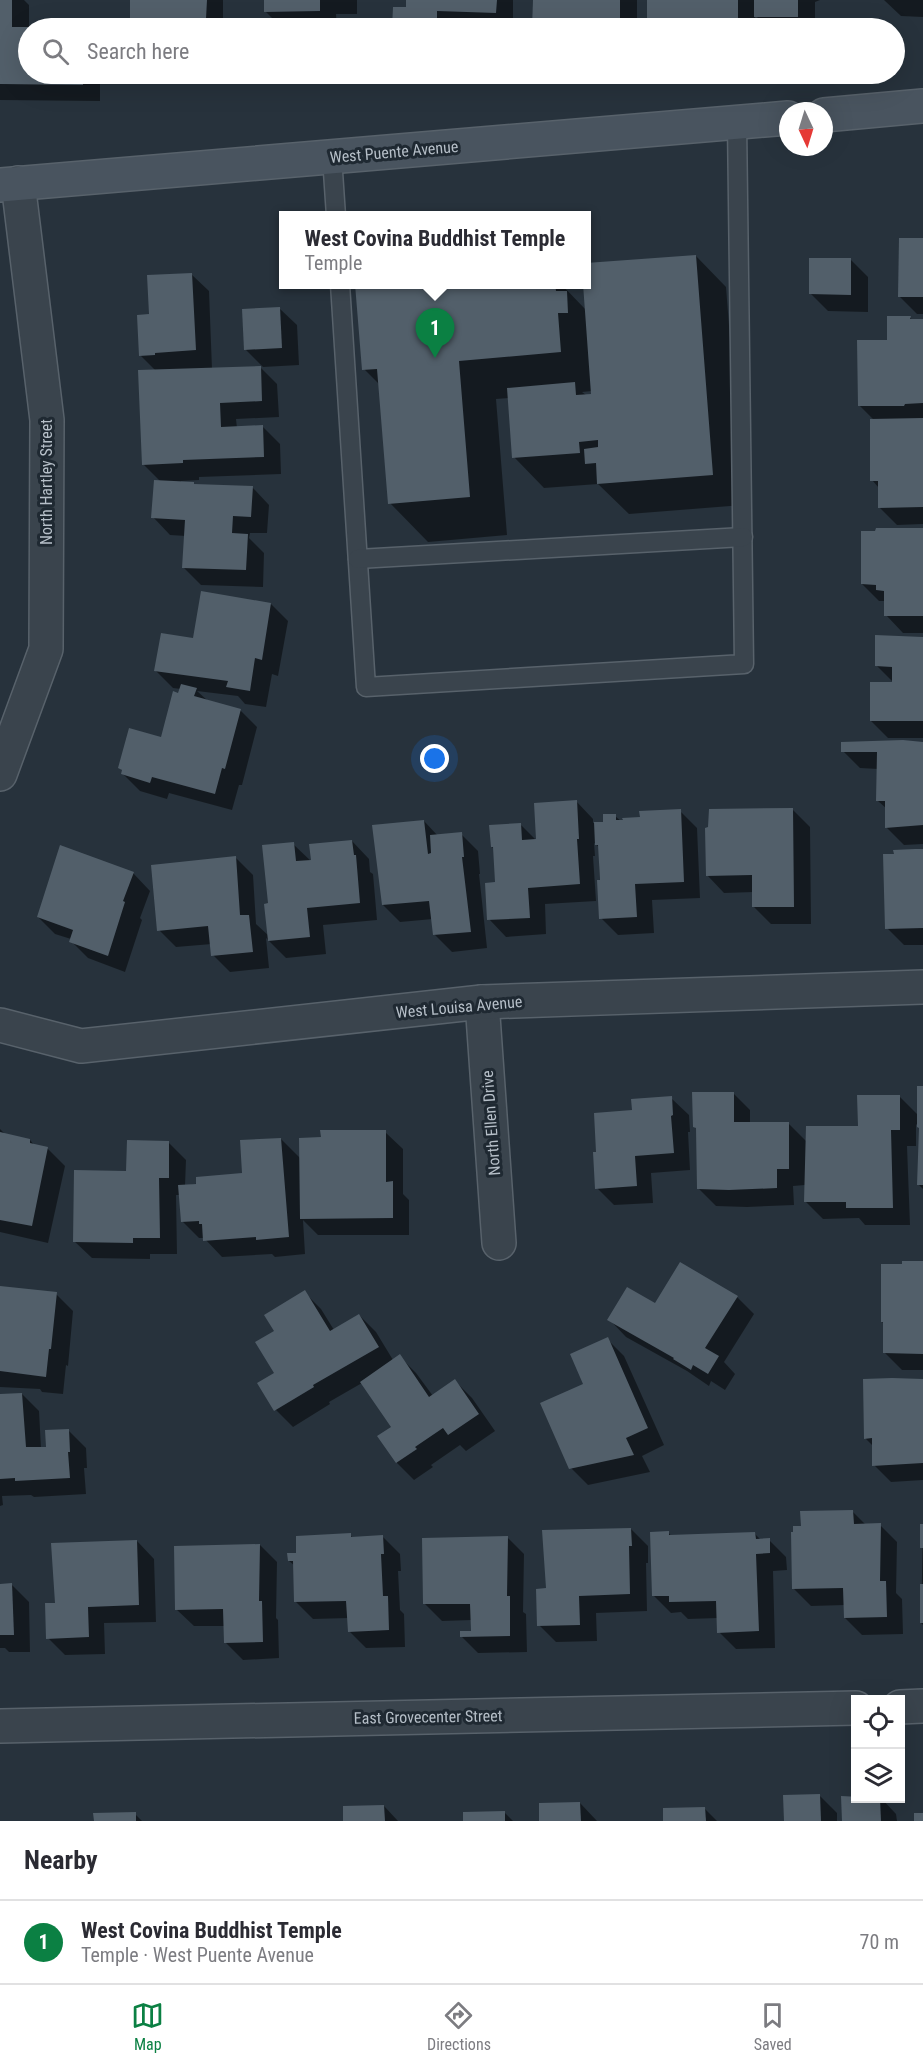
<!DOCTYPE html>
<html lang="en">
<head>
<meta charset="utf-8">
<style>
	body { margin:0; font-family:"Roboto Condensed",sans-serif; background:#f2f2f3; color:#2b2b33 }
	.controls { position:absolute; right:18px; bottom:18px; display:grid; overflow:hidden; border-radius:0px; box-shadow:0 6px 24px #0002 }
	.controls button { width:54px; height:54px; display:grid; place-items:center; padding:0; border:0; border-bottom:2px solid #e1e1e2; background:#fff; color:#2b2b33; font:30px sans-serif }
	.compass { position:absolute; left:779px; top:102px; width:54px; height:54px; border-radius:50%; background:#fff; box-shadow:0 6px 24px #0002; rotate:176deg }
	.you { position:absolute; left:435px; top:759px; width:21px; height:21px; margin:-15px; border:4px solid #fff; border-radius:50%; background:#1a73e8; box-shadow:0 0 0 9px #1a73e833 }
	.badge { display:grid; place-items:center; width:39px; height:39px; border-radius:50%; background:#0b8043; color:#fff; font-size:20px; font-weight:700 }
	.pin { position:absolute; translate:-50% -50px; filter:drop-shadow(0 2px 3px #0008) }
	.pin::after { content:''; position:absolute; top:32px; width:21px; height:18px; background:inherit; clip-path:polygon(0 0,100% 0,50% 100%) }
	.popup { position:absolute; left:279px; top:211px; width:312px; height:78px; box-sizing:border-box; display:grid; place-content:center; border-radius:0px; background:#fff; filter:drop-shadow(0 2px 4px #0005); font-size:20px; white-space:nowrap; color:#7c7c81 }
	.popup b { font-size:22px; color:#2b2b33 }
	.popup::after { content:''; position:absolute; left:50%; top:100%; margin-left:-12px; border:12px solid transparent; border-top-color:#fff }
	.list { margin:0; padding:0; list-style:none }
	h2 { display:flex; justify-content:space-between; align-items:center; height:78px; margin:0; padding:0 24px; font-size:26px }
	h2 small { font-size:20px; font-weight:400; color:#7c7c81 }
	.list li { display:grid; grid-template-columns:39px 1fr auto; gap:18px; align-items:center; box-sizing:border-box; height:84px; padding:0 24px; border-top:2px solid #e1e1e2 }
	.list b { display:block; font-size:22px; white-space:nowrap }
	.list p { margin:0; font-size:20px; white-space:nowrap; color:#7c7c81 }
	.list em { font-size:20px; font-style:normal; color:#7c7c81 }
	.icon { flex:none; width:33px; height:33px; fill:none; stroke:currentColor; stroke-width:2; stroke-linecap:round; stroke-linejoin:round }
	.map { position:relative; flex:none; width:923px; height:1821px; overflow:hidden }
	.search { position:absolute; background:#fff; box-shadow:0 6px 24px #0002; left:18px; right:18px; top:18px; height:66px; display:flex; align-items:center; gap:15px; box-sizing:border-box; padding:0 21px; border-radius:33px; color:#7c7c81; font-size:22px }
	.sheet { height:162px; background:#fff }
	nav { display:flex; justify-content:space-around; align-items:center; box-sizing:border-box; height:84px; border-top:2px solid #e1e1e2; background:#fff; font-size:16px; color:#7c7c81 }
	nav a { display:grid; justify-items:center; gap:3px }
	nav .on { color:#0b8043 }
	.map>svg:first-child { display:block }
	.shadow { fill:#0007; fill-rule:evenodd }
	.building { fill:#525f6a }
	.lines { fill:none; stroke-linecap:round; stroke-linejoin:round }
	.lane-casing { stroke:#58626b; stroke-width:21 }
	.street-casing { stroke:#58626b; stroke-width:36 }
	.secondary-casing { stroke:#58626b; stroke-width:36 }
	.lane { stroke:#3a444d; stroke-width:18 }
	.street { stroke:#3a444d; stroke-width:33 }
	.secondary { stroke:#49545f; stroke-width:33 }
	.labels { text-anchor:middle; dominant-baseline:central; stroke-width:6; stroke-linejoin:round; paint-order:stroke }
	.street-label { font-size:16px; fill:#b6bfc8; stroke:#1f2932 }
</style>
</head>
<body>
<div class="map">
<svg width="923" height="1821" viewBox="0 0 923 1821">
	<rect width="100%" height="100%" fill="#27323c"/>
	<g class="shadow">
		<polygon points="0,0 24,0 29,5 29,28 48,28 28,28 28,74 100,74 100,101 0,100"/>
		<polygon points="132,0 223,0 223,28 140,28 132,20"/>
		<polygon points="265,0 357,0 357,14 336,14 337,28 282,28 265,11"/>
		<polygon points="407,0 513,0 513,28 394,28 394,8 407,9"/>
		<polygon points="534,0 637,0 637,28 535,28"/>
		<polygon points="649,0 820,0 815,2 815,28 768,28 755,15 754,28 658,28 648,19"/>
		<polygon points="884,0 923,0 923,17 901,16"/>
		<polygon points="923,239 923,314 917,314 900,297"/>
		<path d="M 696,256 L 726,287 L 743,505 L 629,514 L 598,484 L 544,488 L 514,457 L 509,398 L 496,399 L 507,535 L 428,542 L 390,503 L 380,385 L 364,369 L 357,284 L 561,284 L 586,310 ZM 592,391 L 593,395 L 586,395 L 582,392 Z"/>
		<polygon points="851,260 868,277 868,312 828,311 811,294"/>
		<polygon points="191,274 209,291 212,369 260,367 277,384 279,417 236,419 237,428 263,427 280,444 281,474 199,477 199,480 181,481 181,483 196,486 252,487 269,505 267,533 250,533 249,538 264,553 263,587 201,585 184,568 186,536 170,535 153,517 161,482 143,464 156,371 140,355 150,316"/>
		<polygon points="279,308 297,325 299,365 263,367 246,350"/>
		<polygon points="910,318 913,320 923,320 923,524 897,525 880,508 879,488 872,480 874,420 859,405 888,342"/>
		<polygon points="923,529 923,633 903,633 886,615 886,601 879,601 862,584"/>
		<polygon points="271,604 288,621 278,676 272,674 266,707 245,704 238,696 197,691 208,701 240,710 257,727 242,785 239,785 232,810 169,793 167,799 140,791 123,774 123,771 120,768 162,739 181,689 173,688 156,671 194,640"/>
		<polygon points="923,638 923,738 888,738 871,721 895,684 877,666"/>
		<polygon points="923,743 923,844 904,845 887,828 887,809 878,801 878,769 860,768 843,751"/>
		<polygon points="576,801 593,819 593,823 605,823 615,816 621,821 680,811 697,828 700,898 652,900 654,933 618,935 601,918 599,847 594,843 595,856 593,856 596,901 545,904 546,934 506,937 489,919 496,884 494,849 492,847 520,824 538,842"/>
		<polygon points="793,810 810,827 811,924 771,924 754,907 754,892 724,893 707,875"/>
		<polygon points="424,821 438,836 461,834 478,851 480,874 479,874 487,948 452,952 434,934 433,919 400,922 383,905"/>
		<polygon points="352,841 369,859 370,872 373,874 377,920 323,925 326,954 286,958 266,938 269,968 230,972 213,955 212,944 176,947 159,930 236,858 253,875 256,924 269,936 269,905 293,844 313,863"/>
		<polygon points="923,851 923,945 904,945 887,928"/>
		<polygon points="133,873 150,891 140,918 142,920 125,972 88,958 71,941 71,939 55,934 38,917"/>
		<polygon points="923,1087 923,1189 919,1185 921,1129 916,1124 916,1146 907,1146 910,1225 865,1225 859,1218 823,1219 806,1202 805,1185 793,1186 794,1205 747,1207 716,1206 698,1188 698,1130 694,1126 733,1093 750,1110 750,1124 788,1123 808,1143 859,1128 899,1096 919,1116"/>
		<polygon points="671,1098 689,1115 690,1132 688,1132 690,1170 651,1173 653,1203 614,1205 597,1188 634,1112"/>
		<polygon points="0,1129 6,1135 30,1140 35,1146 48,1149 65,1166 48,1243 0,1232"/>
		<polygon points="385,1132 403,1149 403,1194 409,1200 409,1235 318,1235 303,1220 305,1254 275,1257 272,1254 222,1257 204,1238 199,1238 182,1221 180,1195 176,1195 177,1254 150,1254 150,1259 92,1258 74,1241 128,1172 169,1143 186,1160 185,1186 244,1174 281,1139 301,1159"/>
		<polygon points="923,1263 923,1370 902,1370 885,1353 885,1324 882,1322"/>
		<polygon points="680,1264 737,1297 754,1314 724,1362 735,1374 725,1390 711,1381 709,1386 687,1371 626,1337 609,1319 655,1305"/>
		<polygon points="0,1288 56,1294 73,1311 68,1366 66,1365 63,1394 42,1392 40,1389 0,1387"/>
		<polygon points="304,1292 321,1309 334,1330 359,1315 376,1332 393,1360 399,1356 416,1373 433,1396 455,1381 472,1398 495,1431 466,1451 460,1445 431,1465 433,1467 414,1480 397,1463 380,1436 393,1427 362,1383 329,1402 330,1404 293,1427 276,1410 259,1384 276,1374 276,1332"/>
		<polygon points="607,1339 624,1356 664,1445 642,1456 650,1472 588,1485 571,1468 585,1384"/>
		<polygon points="923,1381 923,1480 891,1482 874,1465 873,1446 865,1438"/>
		<polygon points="22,1394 39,1411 41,1448 47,1448 69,1431 86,1448 87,1468 84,1468 86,1494 34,1497 31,1495 2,1496 3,1505 0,1506 0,1395"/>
		<polygon points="853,1512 866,1525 880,1525 897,1542 896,1593 902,1599 903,1634 862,1635 845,1618 845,1605 811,1606 793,1588 802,1528"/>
		<polygon points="923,1526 923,1625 921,1623"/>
		<polygon points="631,1529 648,1546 648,1563 646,1563 647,1611 596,1613 597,1641 556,1642 539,1625 547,1589"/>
		<polygon points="668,1532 672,1537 755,1534 761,1540 769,1540 786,1557 787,1570 773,1571 775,1648 736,1649 719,1632 718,1618 688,1619 681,1612 671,1613 654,1596"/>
		<polygon points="350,1535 353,1538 383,1537 400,1554 401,1571 398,1571 400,1610 404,1614 405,1647 366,1648 349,1631 349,1618 313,1619 296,1602 295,1566 289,1561 298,1554"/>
		<polygon points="507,1537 524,1554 523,1612 526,1614 527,1652 478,1653 461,1636 472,1633 472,1620 442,1621 425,1604"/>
		<polygon points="137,1541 154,1559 156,1622 104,1623 105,1654 65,1655 48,1638 56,1604"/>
		<polygon points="260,1545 277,1562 276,1618 278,1620 279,1658 243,1660 226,1643 225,1626 194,1626 176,1609"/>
		<polygon points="0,1585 12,1585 29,1602 30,1652 9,1652 5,1648 0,1648"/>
		<polygon points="820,1796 837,1813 837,1821 786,1821"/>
		<polygon points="856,1798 881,1798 896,1814 897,1821 843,1821"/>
		<polygon points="580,1803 597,1821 541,1821"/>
		<polygon points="384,1806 398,1821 345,1821"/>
		<polygon points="705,1809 717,1821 664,1821"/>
		<polygon points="504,1812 513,1821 464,1821"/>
		<polygon points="135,1814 142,1821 95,1821"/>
	</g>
	<g class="building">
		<polygon points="0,0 12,0 12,27 28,27 28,74 83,74 83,85 0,84"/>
		<polygon points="130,0 207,0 206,19 201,19 201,28 138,28 139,21 130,21"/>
		<polygon points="264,0 320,0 320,11 264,12"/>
		<polygon points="406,0 497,0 496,13 437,11 437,28 392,28 393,7 406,7"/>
		<polygon points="533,0 620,0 620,28 532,28"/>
		<polygon points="647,0 738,0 738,25 696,24 696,21 647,20"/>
		<rect x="754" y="0" width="44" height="17"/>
		<polygon points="899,238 923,238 923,297 898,297"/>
		<polygon points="696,255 713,475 597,484 596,463 585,464 584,449 598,447 598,440 579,442 580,453 512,458 507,388 575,382 576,395 591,394 583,284 586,284 586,263"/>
		<polygon points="809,258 851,258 851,295 809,294"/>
		<polygon points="192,273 196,350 155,353 155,355 139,356 137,315 149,314 147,275"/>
		<polygon points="355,284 555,284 556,291 567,291 568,313 558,313 561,352 459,361 470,497 388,504 377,369 362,370"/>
		<polygon points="280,307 282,348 244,350 242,309"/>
		<polygon points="887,316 911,316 910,319 923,319 923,403 905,404 904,406 858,406 857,340 887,340"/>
		<polygon points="261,366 262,401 220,403 221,427 263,425 264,457 183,460 183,463 142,465 138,370"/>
		<polygon points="923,418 923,507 878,508 878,481 870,481 870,419"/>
		<polygon points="154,480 194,482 194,484 253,486 251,517 233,516 232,533 248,534 246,570 182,568 185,520 151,518"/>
		<polygon points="876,528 923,528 923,616 884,616 884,591 876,590 876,585 861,584 861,531 875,531"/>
		<polygon points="201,591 271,603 262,660 255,658 250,691 226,687 228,681 154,671 161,633 193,638"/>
		<polygon points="875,635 923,637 923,721 870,721 870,682 892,682 892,667 875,666"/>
		<polygon points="181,684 197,688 194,696 241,709 225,769 222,768 215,794 152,777 150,783 121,774 122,770 118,768 129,728 161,737 173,691 178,693"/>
		<polygon points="903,740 923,742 923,825 885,828 885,801 876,801 877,752 841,752 841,742"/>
		<polygon points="577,800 579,839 577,839 580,884 528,888 530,918 487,920 485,883 495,882 493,847 491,847 489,825 521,823 522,840 536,839 534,803"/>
		<polygon points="793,808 794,907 752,907 752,875 706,876 705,828 708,827 709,809"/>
		<polygon points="681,809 684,882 635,884 637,917 599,919 597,880 600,880 598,845 595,845 594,822 603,822 603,814 616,814 616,820 623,820 622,818 640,817 639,811"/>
		<polygon points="424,820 428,854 431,853 430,835 462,832 464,857 462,857 471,932 433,935 429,901 382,905 372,825"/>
		<polygon points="352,840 354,855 356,855 360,903 307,908 310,937 268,941 264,904 268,903 262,845 294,842 296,861 311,860 309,844"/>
		<polygon points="60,845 134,872 123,901 125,902 108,956 69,942 73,930 37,917"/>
		<polygon points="915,849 923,849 923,928 885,929 883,854 894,854 893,850"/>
		<polygon points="236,856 240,915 249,915 253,952 211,956 208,926 157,931 151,865"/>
		<polygon points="917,1086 923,1086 923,1185 917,1185 919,1128 917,1127"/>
		<polygon points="692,1092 734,1092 734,1122 789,1122 789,1169 777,1169 777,1188 729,1190 697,1189 696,1128 693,1127"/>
		<polygon points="857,1095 900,1095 900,1130 891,1130 893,1208 846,1208 846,1202 804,1202 806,1126 858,1126"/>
		<polygon points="672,1096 673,1115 671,1116 674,1153 635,1156 637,1186 595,1189 593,1152 596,1152 594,1113 632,1110 631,1099"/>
		<polygon points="320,1130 386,1130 386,1182 393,1181 393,1218 300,1219 299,1138 321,1137"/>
		<polygon points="0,1132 30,1139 30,1143 48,1147 32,1226 0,1220"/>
		<polygon points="281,1138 289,1237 256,1240 256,1237 203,1241 202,1224 199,1224 199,1221 181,1222 178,1185 196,1184 196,1177 242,1173 240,1140"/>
		<polygon points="127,1140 169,1141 169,1178 159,1178 160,1238 133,1238 133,1243 73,1242 74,1170 126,1171"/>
		<polygon points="902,1261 923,1261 923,1354 883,1353 883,1322 881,1322 881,1264 902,1264"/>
		<polygon points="680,1262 738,1296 705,1348 719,1356 708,1374 693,1365 691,1370 673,1359 674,1358 607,1320 627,1287 655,1303"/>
		<polygon points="0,1286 57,1292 51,1349 49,1349 46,1377 0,1371"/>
		<polygon points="305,1290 330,1331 359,1314 379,1347 313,1385 314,1387 274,1411 257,1383 274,1373 255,1342 274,1331 264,1315"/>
		<polygon points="608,1337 648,1428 626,1438 634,1455 569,1469 540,1403 583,1384 570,1354"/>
		<polygon points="400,1354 429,1397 455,1379 479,1414 448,1435 443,1428 415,1447 417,1449 396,1463 377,1436 391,1427 360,1382"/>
		<polygon points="892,1378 923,1379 923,1463 872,1466 872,1438 864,1439 863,1379"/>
		<polygon points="22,1393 26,1447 46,1447 45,1430 69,1429 70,1452 68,1452 70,1478 15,1481 15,1478 0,1479 0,1394"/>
		<polygon points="853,1510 854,1524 881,1523 880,1581 886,1581 887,1617 844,1618 843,1588 792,1589 791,1532 793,1532 793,1526 801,1526 800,1511"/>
		<rect x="920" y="1524" width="3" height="24"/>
		<polygon points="631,1528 632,1546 629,1546 630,1594 579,1596 580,1625 537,1626 536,1589 546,1588 542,1530"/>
		<polygon points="669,1531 669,1535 755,1532 756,1539 770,1538 770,1553 756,1554 759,1631 717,1633 716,1601 669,1602 669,1596 652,1596 650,1532"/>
		<polygon points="351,1533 351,1537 383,1535 384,1554 381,1554 383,1596 388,1596 389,1630 348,1632 346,1601 294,1602 293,1561 288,1561 287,1553 296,1553 296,1536"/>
		<polygon points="508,1536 507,1596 510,1596 510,1636 460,1637 460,1631 471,1631 470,1604 423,1604 422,1538"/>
		<polygon points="137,1540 139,1605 88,1607 89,1637 46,1639 45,1603 55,1603 51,1543"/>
		<polygon points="260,1544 259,1601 262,1601 263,1642 224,1643 223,1609 175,1610 174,1546"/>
		<polygon points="12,1583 14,1635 0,1635 0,1584"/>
		<rect x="920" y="1584" width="3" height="39"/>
		<polygon points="820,1794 821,1821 784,1821 783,1795"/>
		<polygon points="841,1796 880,1798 881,1821 842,1821"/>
		<polygon points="580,1802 581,1821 539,1821 539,1803"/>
		<polygon points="384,1805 385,1821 343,1821 343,1806"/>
		<polygon points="705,1807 706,1821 663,1821 663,1808"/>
		<polygon points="505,1811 505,1821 463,1821 463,1812"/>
		<polygon points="136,1812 136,1821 94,1821 93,1813"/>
		<rect x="914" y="1813" width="9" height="8"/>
	</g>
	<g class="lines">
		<g class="lane-casing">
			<g id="lane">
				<polyline points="332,157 336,216"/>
				<polyline points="340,284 366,687 744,664 737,122"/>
				<polyline points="358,559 743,537"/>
			</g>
		</g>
		<g class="street-casing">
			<g id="street">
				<polyline points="0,774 46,649 47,420 18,183"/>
				<polyline points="482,1002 499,1243"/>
				<polyline points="0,1025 81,1046 482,1002 923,987"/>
				<polyline points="900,1707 923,1706"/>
				<polyline points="0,1726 856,1708"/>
			</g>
		</g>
		<g class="secondary-casing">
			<g id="secondary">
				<polyline points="824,115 923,106"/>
				<polyline points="0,185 788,118"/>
			</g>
		</g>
		<use href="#lane" class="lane"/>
		<use href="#street" class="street"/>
		<use href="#secondary" class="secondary"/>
	</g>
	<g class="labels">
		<g class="street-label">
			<text transform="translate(394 152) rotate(-5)">West Puente Avenue</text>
			<text transform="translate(46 482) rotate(-90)">North Hartley Street</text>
			<text transform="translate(459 1007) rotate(-5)">West Louisa Avenue</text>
			<text transform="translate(491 1123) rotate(-94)">North Ellen Drive</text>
			<text transform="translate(428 1717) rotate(-1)">East Grovecenter Street</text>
		</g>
	</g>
</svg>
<div class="controls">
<button><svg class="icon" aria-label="locate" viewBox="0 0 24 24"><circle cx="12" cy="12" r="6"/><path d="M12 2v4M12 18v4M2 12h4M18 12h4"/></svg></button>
<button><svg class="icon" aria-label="layers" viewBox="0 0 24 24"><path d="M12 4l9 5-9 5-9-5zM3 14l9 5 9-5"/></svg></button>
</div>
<svg class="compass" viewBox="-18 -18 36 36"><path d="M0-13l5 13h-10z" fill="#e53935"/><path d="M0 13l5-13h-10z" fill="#7c7c81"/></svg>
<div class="you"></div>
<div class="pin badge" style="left:435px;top:358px">1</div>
<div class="popup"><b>West Covina Buddhist Temple</b>Temple</div>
<div class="search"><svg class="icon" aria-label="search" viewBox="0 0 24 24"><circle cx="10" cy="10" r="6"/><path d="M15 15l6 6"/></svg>Search here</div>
</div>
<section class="sheet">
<h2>Nearby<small></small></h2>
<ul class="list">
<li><span class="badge">1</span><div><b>West Covina Buddhist Temple</b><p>Temple · West Puente Avenue</p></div><em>70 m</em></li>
</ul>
</section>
<nav>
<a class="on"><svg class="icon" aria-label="map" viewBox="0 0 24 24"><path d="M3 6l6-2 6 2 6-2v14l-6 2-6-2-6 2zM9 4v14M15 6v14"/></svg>Map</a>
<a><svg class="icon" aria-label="directions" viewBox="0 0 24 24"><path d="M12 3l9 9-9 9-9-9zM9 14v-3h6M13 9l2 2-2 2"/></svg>Directions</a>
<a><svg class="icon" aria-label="saved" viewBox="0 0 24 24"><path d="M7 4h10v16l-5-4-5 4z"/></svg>Saved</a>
</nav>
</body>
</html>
